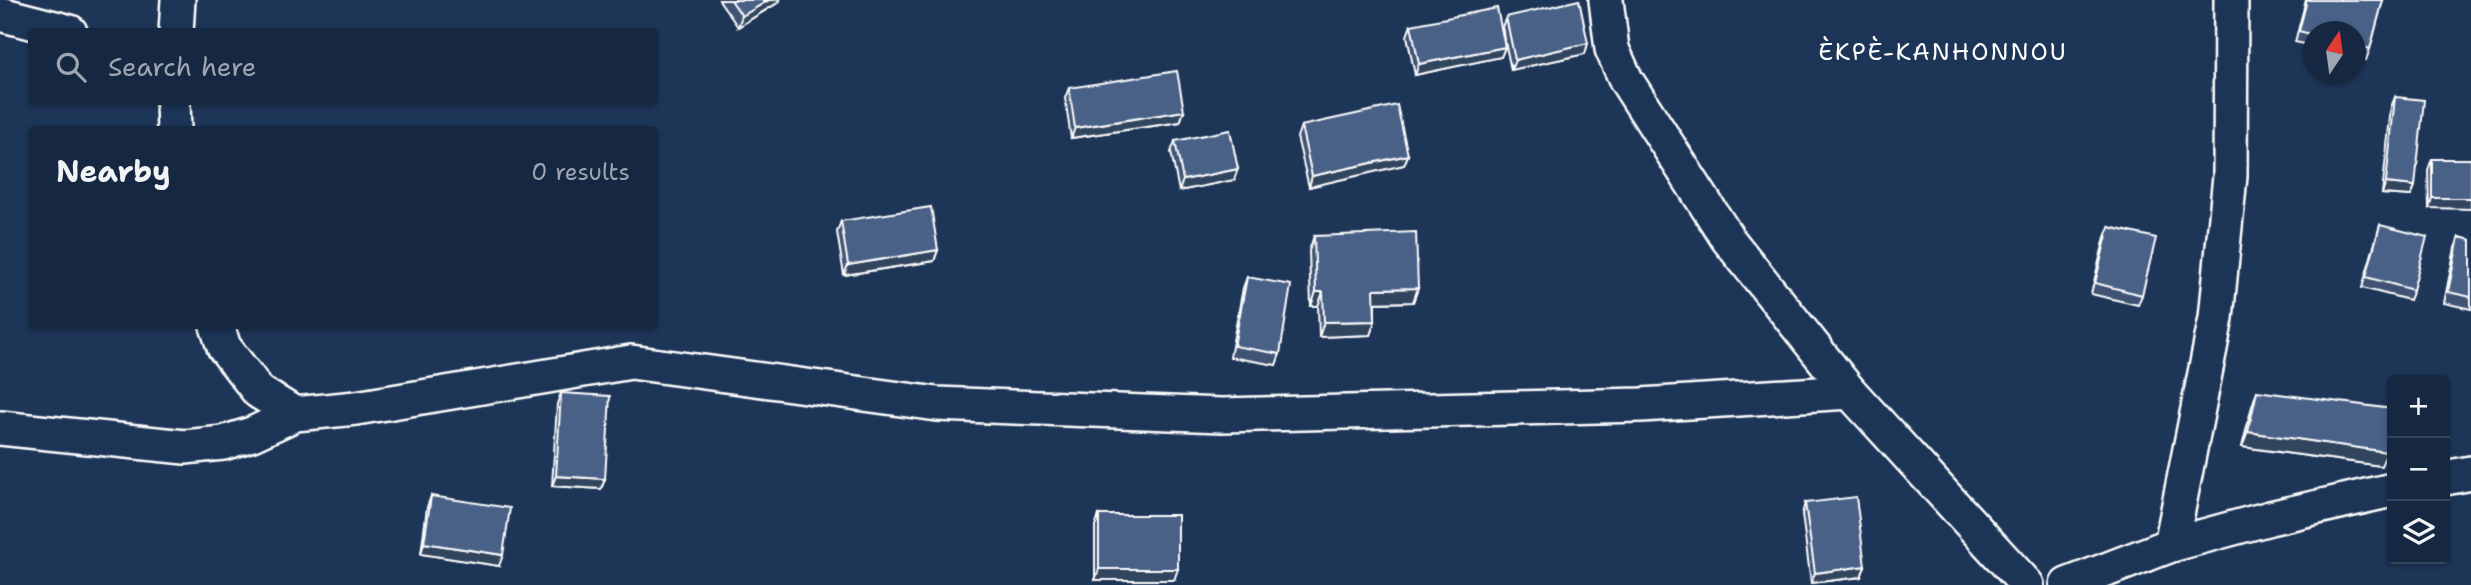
<!DOCTYPE html>
<html lang="en">
<head>
<meta charset="utf-8">
<style>
	body { margin:0; font-family:"Shantell Sans",sans-serif; background:#1f3048; color:#f1f3f6 }
	.controls { position:absolute; right:21px; bottom:21px; display:grid; overflow:hidden; border-radius:7px; box-shadow:0 2px 5px #0004 }
	.controls button { width:63px; height:63px; display:grid; place-items:center; padding:0; border:0; border-bottom:2px solid #35445a; background:#162841; color:#f1f3f6; font:35px sans-serif }
	.compass { position:absolute; left:2303px; top:21px; width:63px; height:63px; border-radius:50%; background:#162841; box-shadow:0 2px 5px #0004; rotate:13deg }
	.list { margin:0; padding:0; list-style:none }
	h2 { display:flex; justify-content:space-between; align-items:center; height:91px; margin:0; padding:0 28px; font-size:30px }
	h2 small { font-size:23px; font-weight:400; color:#9ea6b1 }
	.icon { flex:none; width:38px; height:38px; fill:none; stroke:currentColor; stroke-width:2; stroke-linecap:round; stroke-linejoin:round }
	.map { position:relative; flex:none; width:2471px; height:585px; overflow:hidden }
	.search { position:absolute; background:#162841; box-shadow:0 2px 5px #0004; left:28px; top:28px; width:630px; height:77px; display:flex; align-items:center; gap:18px; box-sizing:border-box; padding:0 24px; border-radius:7px; color:#9ea6b1; font-size:26px }
	.panel { position:absolute; background:#162841; box-shadow:0 2px 5px #0004; left:28px; top:126px; width:630px; height:203px; border-radius:7px }
	.map>svg:first-child { display:block }
	.lines { fill:none; stroke-linecap:round; stroke-linejoin:round }
	.minor-casing { stroke:#fff; stroke-width:38 }
	.minor { stroke:#1d3557; stroke-width:33 }
	.wall { fill:#3f5374; stroke:#fff; stroke-width:2 }
	.shaded-wall { fill:#33445e; stroke:#fff; stroke-width:2 }
	.building { fill:#496187; stroke:#fff; stroke-width:2 }
	.labels { text-anchor:middle; dominant-baseline:central; stroke-width:6; stroke-linejoin:round; paint-order:stroke }
	.quarter-label { font-size:24px; letter-spacing:2px; fill:#fff; stroke:#1d3557 }
</style>
</head>
<body>
<div class="map">
<svg width="2471" height="585" viewBox="0 0 2471 585">
	<rect width="100%" height="100%" fill="#1d3557"/>
	<filter id="ink" filterUnits="userSpaceOnUse"><feTurbulence type="fractalNoise" baseFrequency=".0143" numOctaves="2"/><feDisplacementMap in="SourceGraphic" scale="14" xChannelSelector="R" yChannelSelector="G"/><feConvolveMatrix kernelMatrix="1 2 1 2 8 2 1 2 1" color-interpolation-filters="sRGB"/></filter>
	<g filter="url(#ink)">
		<g class="lines">
			<g class="minor-casing">
				<g id="minor">
					<polyline points="1606,0 1612,49 1626,80 1728,239 1850,392 2027,585"/>
					<polyline points="0,14 70,32"/>
					<polyline points="176,32 178,0"/>
					<polyline points="173,102 174,130"/>
					<polyline points="217,326 224,347 259,392 295,414"/>
					<polyline points="0,428 185,447 223,443 252,434 295,414 356,408 631,362 937,404 1222,415 1641,405 1850,392"/>
					<polyline points="2445,478 2471,473"/>
					<polyline points="2171,545 2216,318 2230,176 2231,0"/>
					<polyline points="2067,585 2171,545 2270,518 2392,490"/>
				</g>
			</g>
			<use href="#minor" class="minor"/>
		</g>
		<g class="wall">
			<polygon points="719,0 780,0 779,2 738,27"/>
			<polygon points="2306,0 2383,0 2370,49 2366,60 2356,57 2356,32 2314,32 2314,46 2295,42"/>
			<polygon points="1506,17 1588,43 1585,54 1511,70 1502,27"/>
			<polygon points="1411,25 1505,47 1501,57 1415,75 1407,36"/>
			<polygon points="1069,88 1184,111 1180,122 1071,138 1065,98"/>
			<polygon points="2395,97 2415,186 2411,196 2382,194 2391,107"/>
			<polygon points="1301,126 1408,155 1404,165 1309,187 1297,137"/>
			<polygon points="1175,141 1234,180 1179,191 1171,152"/>
			<polygon points="2432,159 2471,159 2429,208 2428,170"/>
			<polygon points="841,221 938,250 934,261 844,275 837,232"/>
			<polygon points="2380,225 2413,290 2409,300 2362,288"/>
			<polygon points="2109,227 2142,295 2138,305 2091,294 2105,237"/>
			<polygon points="1314,236 1418,288 1413,302 1375,303 1375,321 1370,335 1319,337 1318,306 1311,306 1309,251"/>
			<polygon points="2459,237 2471,240 2471,309 2444,303 2455,248"/>
			<polygon points="1247,277 1280,354 1276,365 1230,357 1243,288"/>
			<polygon points="2257,391 2381,466 2242,447 2252,406"/>
			<polygon points="561,393 605,479 601,489 552,486 557,404"/>
			<polygon points="431,496 499,566 421,554 427,507"/>
			<polygon points="1805,503 1865,566 1861,577 1811,583 1802,514"/>
			<polygon points="1099,515 1174,580 1095,580 1095,526"/>
		</g>
		<g class="shaded-wall">
			<polygon points="769,0 780,0 779,2 738,27 742,16"/>
			<polygon points="1588,43 1585,54 1511,70 1515,60"/>
			<polygon points="1505,47 1501,57 1415,75 1419,64"/>
			<polygon points="1184,111 1180,122 1071,138 1075,128"/>
			<polygon points="1408,155 1404,165 1309,187 1312,176"/>
			<polygon points="1238,169 1234,180 1179,191 1183,180"/>
			<polygon points="2386,183 2415,186 2411,196 2382,194"/>
			<polygon points="2432,198 2471,198 2471,209 2429,208"/>
			<polygon points="938,250 934,261 844,275 848,265"/>
			<polygon points="1418,288 1413,302 1369,303 1374,289"/>
			<polygon points="1316,292 1323,292 1318,306 1311,306"/>
			<polygon points="1375,321 1370,335 1319,337 1324,322"/>
			<polygon points="2248,432 2387,452 2381,466 2242,447"/>
			<polygon points="556,476 605,479 601,489 552,486"/>
			<polygon points="424,543 503,555 499,566 421,554"/>
			<polygon points="1865,566 1861,577 1811,583 1815,573"/>
			<polygon points="1099,569 1178,569 1174,580 1095,580"/>
		</g>
		<g class="building">
			<polygon points="731,0 769,0 742,16"/>
			<polygon points="1579,0 1588,43 1515,60 1506,17"/>
			<polygon points="2307,0 2383,0 2370,49 2356,45 2356,32 2314,32 2314,35 2299,31"/>
			<polygon points="1497,8 1505,47 1419,64 1411,25"/>
			<polygon points="1177,71 1184,111 1075,128 1069,88"/>
			<polygon points="2395,97 2424,100 2415,186 2386,183"/>
			<polygon points="1397,105 1408,155 1312,176 1301,126"/>
			<polygon points="1230,130 1238,169 1183,180 1175,141"/>
			<rect x="2432" y="159" width="39" height="39"/>
			<polygon points="931,207 938,250 848,265 841,221"/>
			<polygon points="2380,225 2427,237 2413,290 2366,277"/>
			<polygon points="2109,227 2156,238 2142,295 2095,283"/>
			<polygon points="1416,232 1418,288 1374,289 1375,321 1324,322 1323,292 1316,292 1314,236"/>
			<polygon points="2459,237 2471,240 2471,297 2448,292"/>
			<polygon points="1247,277 1291,285 1280,354 1234,346"/>
			<polygon points="2257,391 2392,409 2392,428 2387,452 2248,432"/>
			<polygon points="561,393 610,396 605,479 556,476"/>
			<polygon points="431,496 510,508 503,555 424,543"/>
			<polygon points="1856,497 1865,566 1815,573 1805,503"/>
			<rect x="1099" y="515" width="79" height="54"/>
		</g>
	</g>
	<g class="labels">
		<g class="quarter-label">
			<text x="1943" y="52">ÈKPÈ-KANHONNOU</text>
		</g>
	</g>
</svg>
<div class="controls">
<button>+</button>
<button>−</button>
<button><svg class="icon" aria-label="layers" viewBox="0 0 24 24"><path d="M12 4l9 5-9 5-9-5zM3 14l9 5 9-5"/></svg></button>
</div>
<svg class="compass" viewBox="-18 -18 36 36"><path d="M0-13l5 13h-10z" fill="#e53935"/><path d="M0 13l5-13h-10z" fill="#9ea6b1"/></svg>
<div class="search"><svg class="icon" aria-label="search" viewBox="0 0 24 24"><circle cx="10" cy="10" r="6"/><path d="M15 15l6 6"/></svg>Search here</div>
<section class="panel">
<h2>Nearby<small>0 results</small></h2>
<ul class="list">
</ul>
</section>
</div>
</body>
</html>
